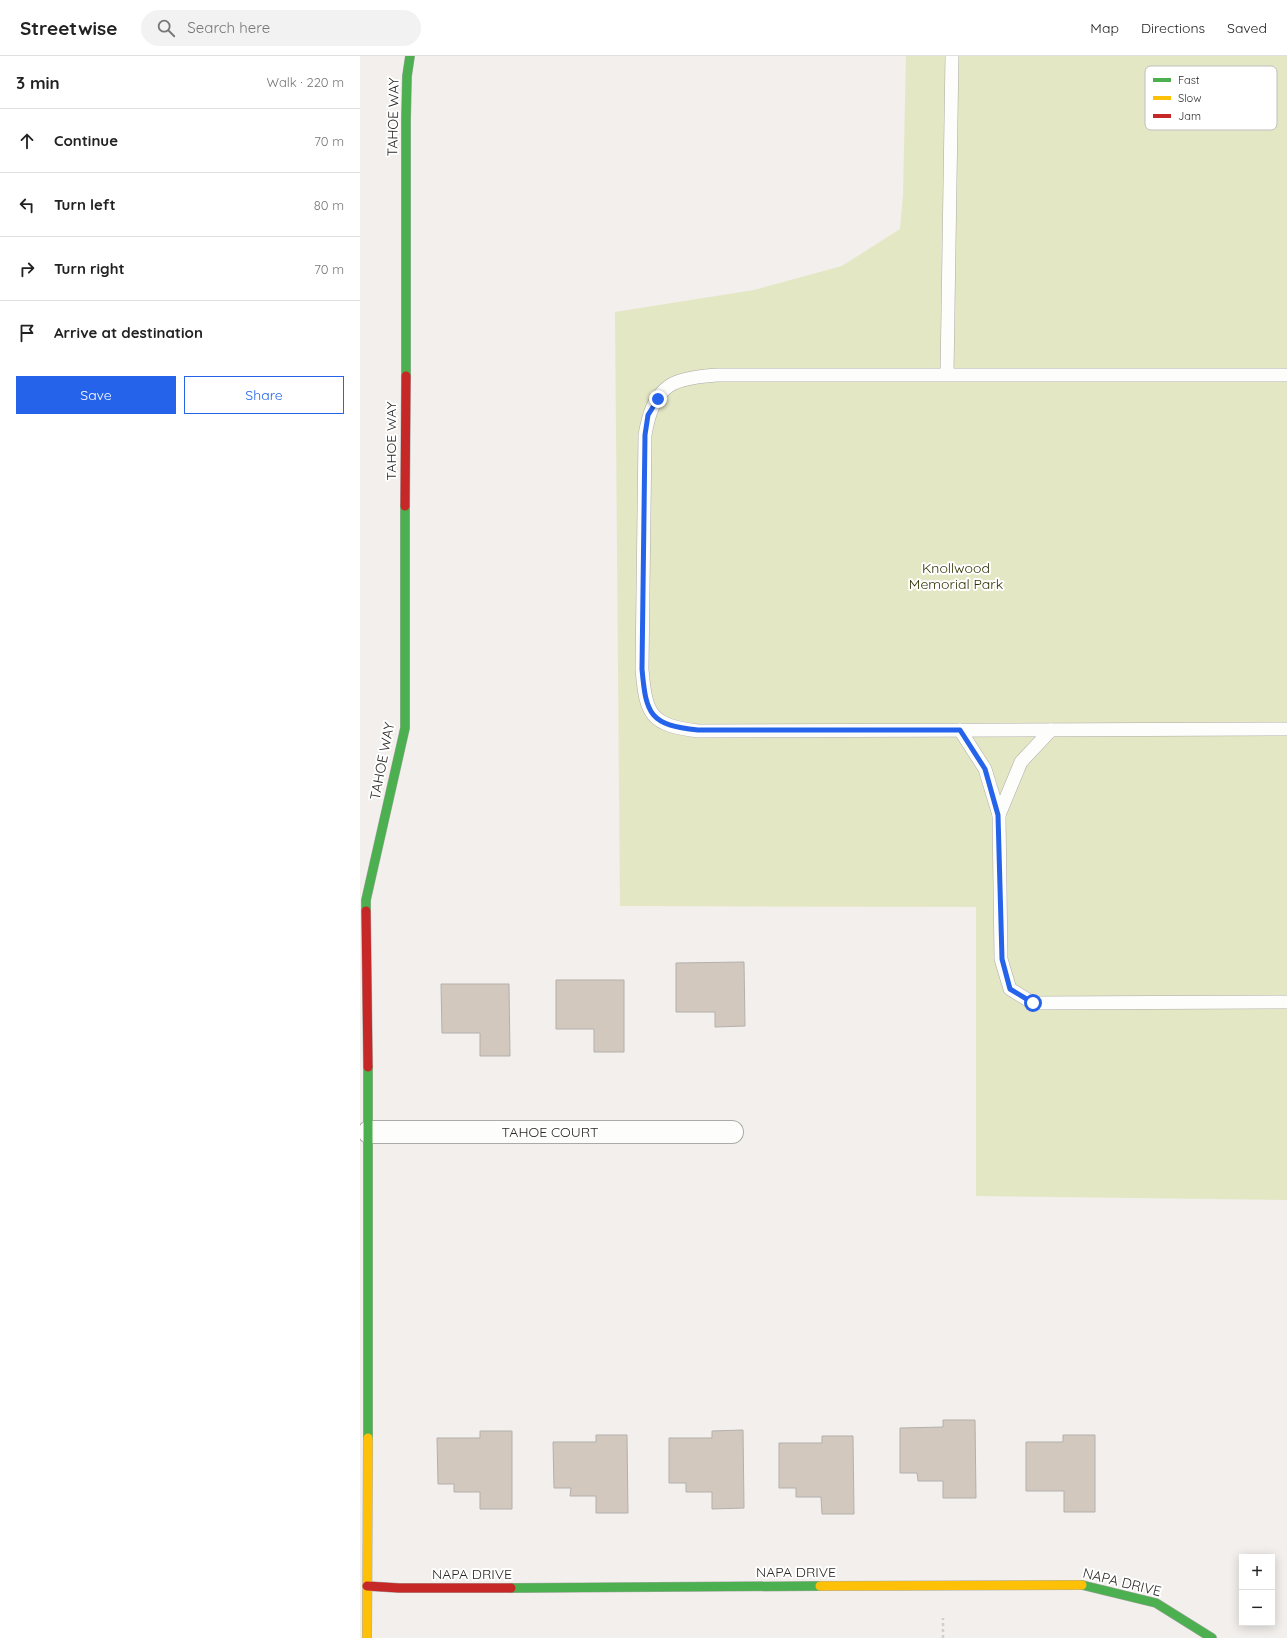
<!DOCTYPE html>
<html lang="en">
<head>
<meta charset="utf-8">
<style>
	body { margin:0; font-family:Quicksand,sans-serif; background:#f2f2f2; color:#222 }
	.controls { position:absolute; right:12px; bottom:12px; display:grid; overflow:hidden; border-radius:0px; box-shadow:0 2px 10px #0003 }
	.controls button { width:36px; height:36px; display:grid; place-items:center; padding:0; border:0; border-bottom:1px solid #e0e0e0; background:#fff; color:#222; font:20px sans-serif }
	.stop { position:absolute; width:12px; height:12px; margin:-9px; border:3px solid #2563eb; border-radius:50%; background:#fff }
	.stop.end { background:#2563eb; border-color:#fff; box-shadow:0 1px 4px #0008 }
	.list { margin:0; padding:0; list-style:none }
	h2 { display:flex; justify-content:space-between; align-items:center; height:52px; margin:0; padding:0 16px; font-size:17px }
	h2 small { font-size:13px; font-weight:400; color:#767676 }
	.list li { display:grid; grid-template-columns:26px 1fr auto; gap:12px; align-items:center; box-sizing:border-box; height:64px; padding:0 16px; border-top:1px solid #e0e0e0 }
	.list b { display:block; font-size:15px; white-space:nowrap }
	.list em { font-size:13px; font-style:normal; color:#767676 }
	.actions { display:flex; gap:8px; padding:12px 16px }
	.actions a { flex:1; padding:9px 0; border:1px solid #2563eb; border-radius:0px; text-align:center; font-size:14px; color:#2563eb }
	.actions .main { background:#2563eb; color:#fff }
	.icon { flex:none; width:22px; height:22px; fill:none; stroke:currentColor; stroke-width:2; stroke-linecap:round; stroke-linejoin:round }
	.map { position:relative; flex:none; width:927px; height:1582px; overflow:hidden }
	header { display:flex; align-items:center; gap:24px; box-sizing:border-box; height:56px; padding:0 20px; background:#fff; border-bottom:1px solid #e0e0e0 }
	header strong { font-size:19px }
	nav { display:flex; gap:22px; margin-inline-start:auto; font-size:14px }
	.search { width:280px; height:36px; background:#f2f2f2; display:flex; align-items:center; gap:10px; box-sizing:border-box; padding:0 14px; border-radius:22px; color:#767676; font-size:15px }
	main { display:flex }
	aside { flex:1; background:#fff }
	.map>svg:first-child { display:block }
	.green { fill:#e4e7c3 }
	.building { fill:#d2c8bd; stroke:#b2b0ae }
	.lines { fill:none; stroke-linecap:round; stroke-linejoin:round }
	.lane-casing { stroke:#acaaa8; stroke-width:14 }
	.street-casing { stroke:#acaaa8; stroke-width:24 }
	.fast-casing { stroke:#acaaa8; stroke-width:10 }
	.slow-casing { stroke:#acaaa8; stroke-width:10 }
	.jam-casing { stroke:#acaaa8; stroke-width:10 }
	.path { stroke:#d0cfce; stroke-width:2.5; stroke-dasharray:3 3; stroke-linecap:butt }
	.lane { stroke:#fdfdfc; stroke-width:13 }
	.street { stroke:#fdfdfc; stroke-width:22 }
	.fast { stroke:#4caf50; stroke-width:9 }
	.slow { stroke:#ffc107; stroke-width:9 }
	.jam { stroke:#c62828; stroke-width:9 }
	.route { stroke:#2563eb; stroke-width:5 }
	.labels { text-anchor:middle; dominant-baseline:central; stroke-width:4; stroke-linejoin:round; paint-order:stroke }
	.street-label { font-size:14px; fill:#2b2927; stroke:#fff }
	.park-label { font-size:14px; fill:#2f3300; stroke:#fff }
	.key { fill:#fff; stroke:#bfbfbe; stroke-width:1 }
	.key-label { font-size:11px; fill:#2b2927 }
</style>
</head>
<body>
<header>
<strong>Streetwise</strong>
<div class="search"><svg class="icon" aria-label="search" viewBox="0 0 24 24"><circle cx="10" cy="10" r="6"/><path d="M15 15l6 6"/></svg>Search here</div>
<nav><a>Map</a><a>Directions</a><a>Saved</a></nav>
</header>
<main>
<aside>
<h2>3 min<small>Walk · 220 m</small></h2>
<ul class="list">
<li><svg class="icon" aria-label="ahead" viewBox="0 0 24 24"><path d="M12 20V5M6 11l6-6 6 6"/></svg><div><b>Continue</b></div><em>70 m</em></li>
<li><svg class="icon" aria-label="left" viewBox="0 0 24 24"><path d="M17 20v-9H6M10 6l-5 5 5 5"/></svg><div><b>Turn left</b></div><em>80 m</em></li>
<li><svg class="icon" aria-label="right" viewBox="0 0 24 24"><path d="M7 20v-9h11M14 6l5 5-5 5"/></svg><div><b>Turn right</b></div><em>70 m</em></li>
<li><svg class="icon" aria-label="arrive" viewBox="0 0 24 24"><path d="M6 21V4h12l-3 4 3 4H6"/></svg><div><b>Arrive at destination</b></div></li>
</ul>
<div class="actions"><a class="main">Save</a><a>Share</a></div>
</aside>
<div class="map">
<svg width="927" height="1582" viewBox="0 0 927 1582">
	<rect width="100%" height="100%" fill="#f2efec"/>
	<polygon class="green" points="546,0 927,0 927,1144 616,1140 616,851 260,850 255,256 394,234 482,210 540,173 543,139"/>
	<g class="building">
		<polygon points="384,906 385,970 355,971 355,956 316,956 316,907"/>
		<polygon points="196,924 264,924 264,996 234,996 234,973 196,973"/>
		<polygon points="81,928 149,928 150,1000 120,1000 120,977 82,977"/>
		<polygon points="583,1364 615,1364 616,1442 583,1442 583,1425 558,1425 557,1417 540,1417 540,1372 583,1371"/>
		<polygon points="383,1374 384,1452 352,1453 352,1436 326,1436 326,1427 309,1427 309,1382 352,1382 352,1375"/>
		<polygon points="120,1375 152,1375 152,1453 120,1453 120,1436 94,1436 94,1428 78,1428 77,1382 120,1382"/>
		<polygon points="236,1379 267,1379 268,1457 236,1457 236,1440 210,1440 211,1432 194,1432 193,1386 236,1386"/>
		<polygon points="703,1379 735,1379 735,1456 704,1456 704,1435 666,1435 666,1386 703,1386"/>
		<polygon points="462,1380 493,1380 494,1458 462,1458 461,1441 436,1441 436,1432 419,1432 419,1387 462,1387"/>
	</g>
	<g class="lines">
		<g class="lane-casing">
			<g id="lane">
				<polyline points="587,318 592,0"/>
				<path d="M 927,319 L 357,319 C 343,320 320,322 309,330 C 293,341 288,362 285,379 L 282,613 C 286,659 290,669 338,675 L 927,673"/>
				<polyline points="600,674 625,713 639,759 641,903 650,933 673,947 927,946"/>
				<polyline points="639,759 661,706 691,674"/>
			</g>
		</g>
		<g class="street-casing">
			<polyline id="street" points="9,1076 372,1076"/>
		</g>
		<g class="fast-casing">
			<g id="fast">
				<polyline points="46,320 46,63 47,20 50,0"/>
				<polyline points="6,855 6,844 45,672 45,450"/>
				<polyline points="8,1382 8,1011"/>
				<polyline points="722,1529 796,1547 852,1582"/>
				<polyline points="151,1532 460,1530"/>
			</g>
		</g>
		<g class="slow-casing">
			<g id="slow">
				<polyline points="460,1530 722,1529"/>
				<polyline points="7,1582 8,1382"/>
			</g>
		</g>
		<g class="jam-casing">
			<g id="jam">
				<polyline points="45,450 46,320"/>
				<polyline points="6,855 8,1011"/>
				<polyline points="7,1530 39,1532 151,1532"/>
			</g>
		</g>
		<polyline class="path" points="583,1582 583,1562"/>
		<use href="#lane" class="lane"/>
		<use href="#street" class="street"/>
		<use href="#fast" class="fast"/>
		<use href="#slow" class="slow"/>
		<use href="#jam" class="jam"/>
	</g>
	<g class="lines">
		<path class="route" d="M 298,343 L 288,359 L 285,379 L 282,613 C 286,659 290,669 338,674 L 600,674 L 625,713 L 638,759 L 642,903 L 650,933 L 673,947"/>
	</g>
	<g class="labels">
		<g class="street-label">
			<text transform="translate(33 61) rotate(-89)">TAHOE WAY</text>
			<text transform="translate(31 385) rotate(-90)">TAHOE WAY</text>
			<text transform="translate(22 705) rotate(-79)">TAHOE WAY</text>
			<text x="190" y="1076">TAHOE COURT</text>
			<text x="436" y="1516">NAPA DRIVE</text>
			<text x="112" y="1518">NAPA DRIVE</text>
			<text transform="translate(762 1526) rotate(14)">NAPA DRIVE</text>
		</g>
		<g class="park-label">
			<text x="596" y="512">Knollwood<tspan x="596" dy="16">Memorial Park</tspan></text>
		</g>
	</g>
	<rect x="785" y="10" width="132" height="64" rx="6" class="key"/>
	<rect x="793" y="22" width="18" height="4" fill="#4caf50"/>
	<rect x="793" y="40" width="18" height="4" fill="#ffc107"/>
	<rect x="793" y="58" width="18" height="4" fill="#c62828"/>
	<g class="key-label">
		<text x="818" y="28">Fast</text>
		<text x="818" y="46">Slow</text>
		<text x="818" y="64">Jam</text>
	</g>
</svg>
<div class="controls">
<button>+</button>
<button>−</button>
</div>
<div class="stop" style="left:673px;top:947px"></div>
<div class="stop end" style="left:298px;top:343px"></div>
</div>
</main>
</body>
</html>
